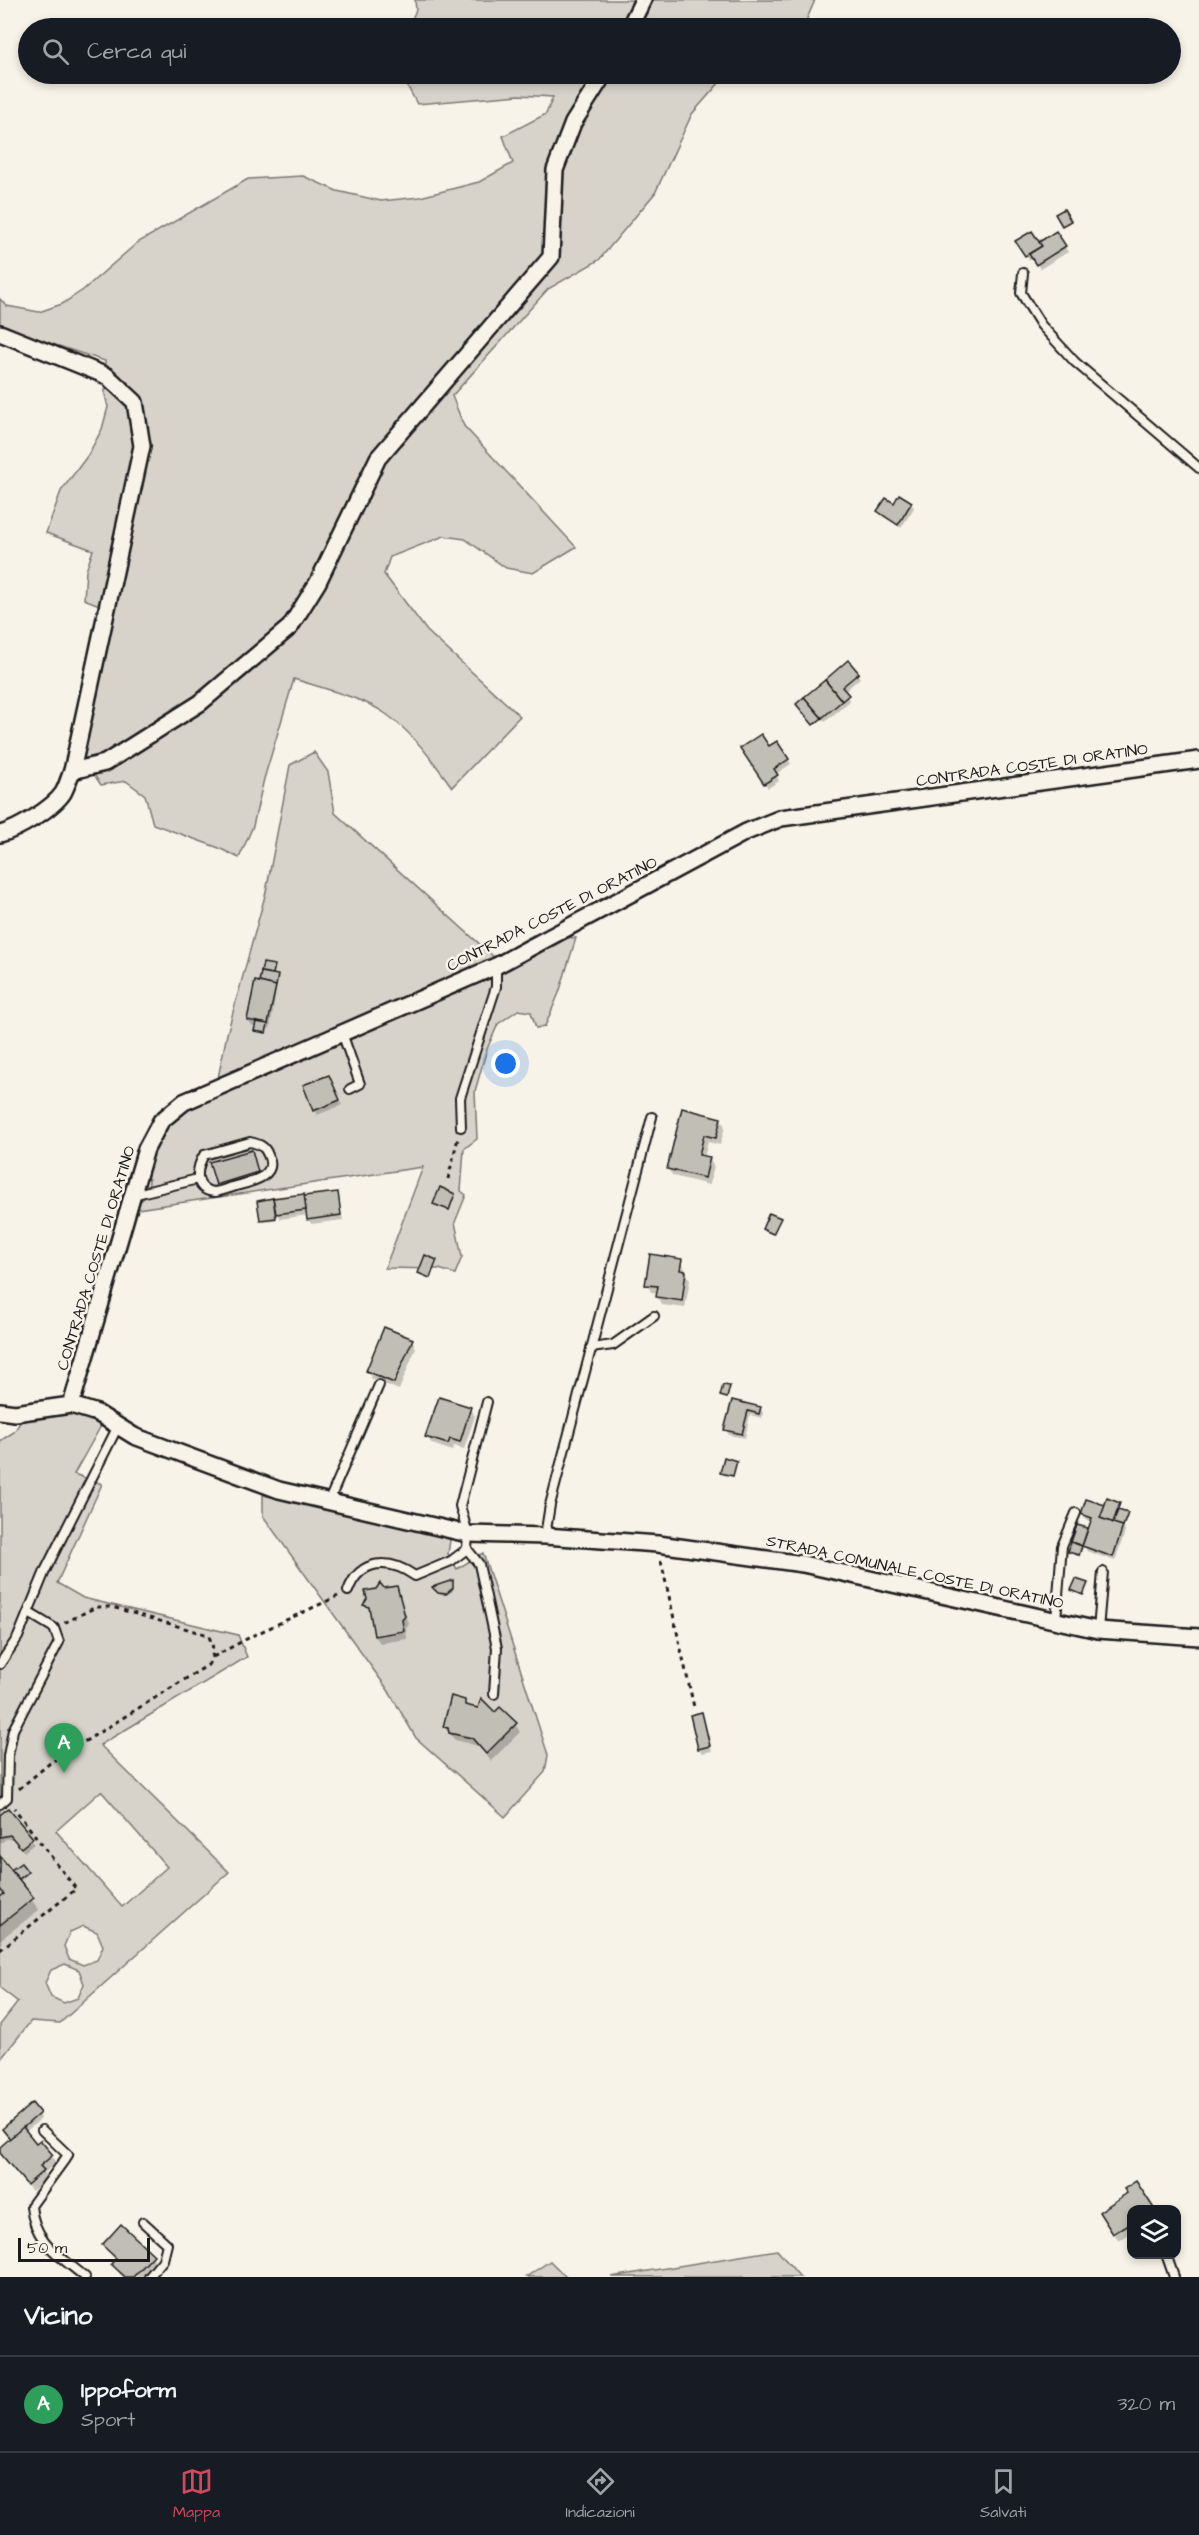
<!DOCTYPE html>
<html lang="it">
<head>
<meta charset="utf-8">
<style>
	body { margin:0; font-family:"Architects Daughter",sans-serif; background:#242831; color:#f1f3f6 }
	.controls { position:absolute; right:18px; bottom:18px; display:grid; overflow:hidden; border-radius:12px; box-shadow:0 3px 9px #0003 }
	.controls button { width:54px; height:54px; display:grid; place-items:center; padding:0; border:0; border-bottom:2px solid #363941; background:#171b24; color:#f1f3f6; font:30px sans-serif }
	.scale { position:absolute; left:18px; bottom:15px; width:132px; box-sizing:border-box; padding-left:6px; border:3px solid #1c1c1c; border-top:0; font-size:16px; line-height:21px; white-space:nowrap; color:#1c1c1c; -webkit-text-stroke:4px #f7f3e8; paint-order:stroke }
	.you { position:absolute; left:506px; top:1064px; width:21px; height:21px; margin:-15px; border:4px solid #fff; border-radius:50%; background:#1a73e8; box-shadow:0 0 0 9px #1a73e833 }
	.badge { display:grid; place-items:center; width:39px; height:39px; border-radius:50%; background:#d1495b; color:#fff; font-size:20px; font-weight:700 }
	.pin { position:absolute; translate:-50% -50px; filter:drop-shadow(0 2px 3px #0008) }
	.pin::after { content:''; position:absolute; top:32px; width:21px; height:18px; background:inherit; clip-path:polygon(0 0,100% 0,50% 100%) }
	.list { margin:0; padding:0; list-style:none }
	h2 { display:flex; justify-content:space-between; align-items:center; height:78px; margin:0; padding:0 24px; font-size:26px }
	h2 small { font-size:20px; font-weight:400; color:#9ea1a6 }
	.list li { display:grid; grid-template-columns:39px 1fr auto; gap:18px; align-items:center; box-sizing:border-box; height:96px; padding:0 24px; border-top:2px solid #363941 }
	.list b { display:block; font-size:22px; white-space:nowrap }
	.list p { margin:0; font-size:20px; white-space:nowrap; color:#9ea1a6 }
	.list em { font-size:20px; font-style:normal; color:#9ea1a6 }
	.icon { flex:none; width:33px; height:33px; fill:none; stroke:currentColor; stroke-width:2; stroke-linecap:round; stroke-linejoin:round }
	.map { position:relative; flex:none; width:1199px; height:2277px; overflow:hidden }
	.search { position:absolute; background:#171b24; box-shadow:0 3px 9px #0003; left:18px; right:18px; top:18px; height:66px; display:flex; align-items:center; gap:15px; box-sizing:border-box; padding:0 21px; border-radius:33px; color:#9ea1a6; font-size:22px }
	.sheet { height:174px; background:#171b24 }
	nav { display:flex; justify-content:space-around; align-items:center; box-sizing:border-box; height:84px; border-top:2px solid #363941; background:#171b24; font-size:16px; color:#9ea1a6 }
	nav a { display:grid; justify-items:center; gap:3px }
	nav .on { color:#d1495b }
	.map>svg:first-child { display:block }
	.green { fill:#d7d3cb; stroke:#7a7874; stroke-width:1.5; fill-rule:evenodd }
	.shadow { fill:#0003 }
	.building { fill:#c0beb5; stroke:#1c1c1c; stroke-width:1.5 }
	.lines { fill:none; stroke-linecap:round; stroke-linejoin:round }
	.service-casing { stroke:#1c1c1c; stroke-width:12 }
	.minor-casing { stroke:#1c1c1c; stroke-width:20 }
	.path { stroke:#1c1c1c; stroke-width:3; stroke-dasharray:4.5 4.5; stroke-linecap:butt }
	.service { stroke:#f7f3e8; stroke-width:8 }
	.minor { stroke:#f7f3e8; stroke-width:15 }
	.labels { text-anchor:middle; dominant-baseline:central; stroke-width:5; stroke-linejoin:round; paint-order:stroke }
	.street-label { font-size:16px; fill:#1c1c1c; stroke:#f7f3e8 }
</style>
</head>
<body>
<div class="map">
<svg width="1199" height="2277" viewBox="0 0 1199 2277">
	<rect width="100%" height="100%" fill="#f7f3e8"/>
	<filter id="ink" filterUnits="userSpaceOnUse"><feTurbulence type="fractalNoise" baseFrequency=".0167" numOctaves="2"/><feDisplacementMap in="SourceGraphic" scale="12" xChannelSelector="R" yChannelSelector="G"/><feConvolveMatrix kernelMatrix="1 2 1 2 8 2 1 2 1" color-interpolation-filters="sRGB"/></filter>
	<g filter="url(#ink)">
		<g class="green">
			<polygon points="415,0 815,0 803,28 408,28 416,10"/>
			<path d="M 401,74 L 727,74 L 692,114 L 655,193 L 599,260 L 548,289 L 452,396 L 464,426 L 576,547 L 533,573 L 506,568 L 465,539 L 444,536 L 390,557 L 384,574 L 427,631 L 520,716 L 452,787 C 433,761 413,733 386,714 C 366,699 319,687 294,679 L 264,779 L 253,826 L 239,858 L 219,848 L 153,824 L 145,795 L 126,781 L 101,785 L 81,756 L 112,610 L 84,599 L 86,571 L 93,550 L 46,533 L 61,491 L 88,455 L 102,429 L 108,407 L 105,395 L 105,361 L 0,327 L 0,299 L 7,306 L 39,312 L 62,304 L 83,290 L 137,243 L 248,179 L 303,176 L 337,191 L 381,201 L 420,197 L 479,182 L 513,163 L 503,136 L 546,114 L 553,97 L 519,95 L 417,104 Z"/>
			<polygon points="314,752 328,772 335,813 494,957 533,935 576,938 559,993 545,1026 536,1028 531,1012 518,1010 498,1024 487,1049 475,1091 477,1139 464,1149 461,1191 466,1195 455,1222 462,1257 455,1274 439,1269 385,1268 423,1167 137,1209 138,1203 148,1195 149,1179 141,1176 164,1122 219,1090 218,1078 227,1034 266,892 290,765"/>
			<path d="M 70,1413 L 102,1424 L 74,1474 L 102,1484 L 57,1583 L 83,1598 L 238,1635 L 247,1657 L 100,1745 L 229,1872 L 60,2023 L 31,2021 L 0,2060 L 0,2025 L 18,2002 L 0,1988 L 0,1441 L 14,1432 L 21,1421 ZM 101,1791 L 167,1867 L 122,1907 L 56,1831 ZM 83,1926 L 97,1932 L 103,1946 L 97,1960 L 83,1965 L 69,1959 L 64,1946 L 70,1932 ZM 65,1964 L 79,1970 L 84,1984 L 78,1998 L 64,2003 L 51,1997 L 45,1983 L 51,1970 Z"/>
			<polygon points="263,1495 446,1536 450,1540 448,1554 457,1569 483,1553 548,1755 545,1772 505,1817 416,1738 388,1690 263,1516"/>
			<polygon points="777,2250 800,2277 611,2277"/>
			<polygon points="550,2261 566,2277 526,2277"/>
		</g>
		<g class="shadow">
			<polygon points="1056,233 1068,252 1040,269 1033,257 1029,260 1017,242 1039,244"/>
			<polygon points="900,496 911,503 914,508 901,528 882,516 879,511 894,505"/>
			<polygon points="857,674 860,678 844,692 850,701 825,722 823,719 815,725 799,706"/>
			<polygon points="769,748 788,759 791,764 776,774 779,781 768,788 745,754"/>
			<polygon points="264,965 274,967 273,976 278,979 270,1029 268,1028 267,1034 257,1032 257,1026 251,1025 248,1020"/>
			<polygon points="331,1081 342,1105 317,1115 305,1086"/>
			<polygon points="721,1119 725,1127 720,1145 708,1142 704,1158 709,1159 714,1167 709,1185 673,1176 668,1169"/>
			<polygon points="251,1151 260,1177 220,1189 217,1184"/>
			<polygon points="337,1193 343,1220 311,1224 308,1215 280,1219 275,1210 276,1220 262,1221 261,1220 259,1202"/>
			<polygon points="454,1195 450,1211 435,1204"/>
			<polygon points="780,1219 774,1235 765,1231 764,1229"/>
			<polygon points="681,1260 690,1280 685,1308 662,1305 657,1297 658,1293 651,1292 647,1284"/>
			<polygon points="436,1261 431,1279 421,1275 419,1273"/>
			<polygon points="412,1340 416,1348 399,1390 372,1379 367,1371"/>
			<polygon points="733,1402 760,1408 763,1413 762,1418 750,1415 745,1438 729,1435 726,1430"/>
			<polygon points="470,1409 475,1416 464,1449 454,1446 452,1451 432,1444 427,1437"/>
			<polygon points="1119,1504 1118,1511 1128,1516 1125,1525 1104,1518 1104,1521 1124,1528 1125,1532 1115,1561 1087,1551 1084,1545 1080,1557 1071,1553 1078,1526 1089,1530 1092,1522 1085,1519 1082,1514"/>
			<polygon points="453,1582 453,1591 447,1595 440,1595 435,1588"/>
			<polygon points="1087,1585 1084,1596 1073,1590"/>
			<polygon points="396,1587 409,1624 406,1629 407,1639 380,1643 375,1636 371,1613 365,1605 369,1600 384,1589"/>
			<polygon points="464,1701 468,1707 495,1714 515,1724 520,1732 491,1761 478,1746 455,1740 444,1727"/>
			<polygon points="701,1714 712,1751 702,1753 699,1748"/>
			<polygon points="0,1817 31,1839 34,1844 24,1852 14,1839 6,1839 0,1844"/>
			<polygon points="0,1858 11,1872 20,1865 28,1874 19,1882 39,1910 0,1940 0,1899 5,1895 0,1889"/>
			<polygon points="39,2114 41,2119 25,2132 36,2145 52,2156 56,2163 44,2173 47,2179 32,2191 3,2158 0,2149 11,2140 4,2129"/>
			<polygon points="1129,2194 1132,2232 1119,2241 1105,2220"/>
			<polygon points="103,2245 152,2256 157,2264 144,2277 123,2277 113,2264 116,2260"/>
		</g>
		<g class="building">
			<polygon points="1064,209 1071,221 1062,226 1055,214"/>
			<polygon points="1032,231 1042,246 1025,256 1015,241"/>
			<polygon points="1056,231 1066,246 1036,265 1029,254 1042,246 1039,242"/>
			<polygon points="899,494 912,502 898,525 877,511 886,498 894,503"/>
			<polygon points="848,660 859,673 842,687 849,695 842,701 825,680"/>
			<polygon points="825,680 842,701 822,718 804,697"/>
			<polygon points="804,697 822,718 813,725 796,704"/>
			<polygon points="761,734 769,746 777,741 789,759 774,769 778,775 764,784 740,748"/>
			<polygon points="263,963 275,965 273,974 261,972"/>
			<polygon points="261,972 278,975 276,986 259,982"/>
			<polygon points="255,981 276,986 268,1024 247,1020"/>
			<polygon points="256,1022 268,1024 266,1033 254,1031"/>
			<polygon points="329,1075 340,1100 313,1111 303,1085"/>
			<polygon points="682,1108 721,1118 716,1138 704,1135 699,1155 710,1157 705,1178 667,1169"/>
			<polygon points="252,1150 258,1172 216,1185 209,1162"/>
			<polygon points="440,1187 455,1194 449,1210 433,1204"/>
			<polygon points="338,1192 341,1215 307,1220 304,1196"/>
			<polygon points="304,1194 306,1210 276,1214 273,1198"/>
			<polygon points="273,1198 276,1218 260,1220 257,1201"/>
			<polygon points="769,1213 781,1218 773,1234 762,1229"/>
			<polygon points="650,1254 682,1259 680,1270 686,1271 682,1301 656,1297 658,1286 645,1285"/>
			<polygon points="425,1255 437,1260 430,1278 418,1273"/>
			<polygon points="384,1327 413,1339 394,1383 366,1371"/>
			<polygon points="723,1385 730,1386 727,1398 720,1396"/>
			<polygon points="439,1397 471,1407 460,1442 450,1439 448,1444 425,1437"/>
			<polygon points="732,1400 761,1407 759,1414 748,1411 742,1434 724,1430"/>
			<polygon points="724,1457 737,1461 733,1476 720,1473"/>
			<polygon points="1107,1498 1120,1503 1113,1523 1100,1518"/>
			<polygon points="1086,1499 1105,1505 1100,1518 1123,1526 1113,1557 1082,1546 1092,1518 1081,1514"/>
			<polygon points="1118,1510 1128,1513 1123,1526 1113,1523"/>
			<polygon points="1077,1525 1088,1528 1082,1546 1071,1542"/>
			<polygon points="1071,1542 1082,1546 1079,1555 1068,1552"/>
			<polygon points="1076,1579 1088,1583 1083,1595 1071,1590"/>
			<polygon points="453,1580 453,1588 446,1594 438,1593 432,1587"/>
			<polygon points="380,1583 384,1588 397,1586 405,1616 402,1620 404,1631 374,1636 369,1607 363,1605 367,1599 365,1591 376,1589"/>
			<polygon points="451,1696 465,1700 465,1705 478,1708 481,1698 495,1712 500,1707 517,1723 486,1754 472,1738 449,1733 448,1728 443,1727"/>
			<polygon points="702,1712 710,1746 698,1749 690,1715"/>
			<polygon points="8,1808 33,1838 21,1848 10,1835 0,1837 0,1815"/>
			<polygon points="0,1856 34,1898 0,1925 0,1897 4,1894 0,1889"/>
			<polygon points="21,1863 28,1872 19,1879 11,1870"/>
			<polygon points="32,2103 40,2113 10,2139 2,2129"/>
			<polygon points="23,2127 36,2143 40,2140 53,2155 40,2166 44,2170 27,2185 0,2153 0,2147"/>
			<polygon points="1136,2181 1155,2210 1132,2210 1132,2222 1113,2234 1099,2212 1127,2193 1124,2189"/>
			<polygon points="121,2224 154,2255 133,2277 125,2277 111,2264 116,2258 102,2245"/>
		</g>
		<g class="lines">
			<g class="service-casing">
				<g id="service">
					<polyline points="1023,273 1021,293 1041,325 1075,362 1199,468"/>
					<polyline points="342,1033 360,1084 350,1089"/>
					<polyline points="461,1127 460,1098 496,987 496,966"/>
					<path d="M 250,1142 C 259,1144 265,1146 268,1155 C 279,1178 248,1182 233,1187 C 228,1188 219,1192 214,1192 C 193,1190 196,1168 204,1155 Z"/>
					<polyline points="132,1195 198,1179"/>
					<polyline points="591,1348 613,1345 654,1316"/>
					<polyline points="329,1501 379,1385"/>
					<polyline points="545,1536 550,1505 652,1117"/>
					<polyline points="467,1549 479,1564 497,1648 494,1694"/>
					<path d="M 348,1591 C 360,1558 390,1558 415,1576 L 451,1561 L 467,1549 L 468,1534 L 460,1506 L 487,1402"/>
					<polyline points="1056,1620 1062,1546 1076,1513"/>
					<polyline points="1098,1630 1103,1572"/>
					<polyline points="0,1664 18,1637 45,1571 118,1426"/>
					<polyline points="0,1804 7,1798 8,1756 13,1730 59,1642 54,1628 29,1613"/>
					<path d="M 42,2130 L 68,2155 L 31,2206 C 34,2242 59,2255 85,2277"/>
					<polyline points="143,2222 167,2244 163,2260 149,2277"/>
					<polyline points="1166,2254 1174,2277"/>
				</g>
			</g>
			<g class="minor-casing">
				<g id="minor">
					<polyline points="629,28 643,0"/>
					<path d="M 0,333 L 107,376 L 135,402 L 142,446 L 72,771 C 69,778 67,786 63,793 C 53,808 17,830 0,834"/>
					<polyline points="72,771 105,763 200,703 290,627 318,582 378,458 551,257 555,170 573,123 604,74"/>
					<polyline points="71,1405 146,1149 161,1121 184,1102 496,966 746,832 781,818 1199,760"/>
					<polyline points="0,1411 15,1413 71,1405 97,1413 134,1436 279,1490 468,1534 545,1536 658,1544 803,1564 1098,1630 1199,1637"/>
				</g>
			</g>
			<g class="path">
				<polyline points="448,1179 458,1138"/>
				<polyline points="661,1561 694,1707"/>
				<polyline points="213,1657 254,1635 338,1596"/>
				<path d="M 19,1789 L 50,1763 L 208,1665 C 215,1654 214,1646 208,1635 L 112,1607 L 96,1607 L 64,1623"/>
				<polyline points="0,1950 76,1889 14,1808"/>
			</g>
			<use href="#service" class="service"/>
			<use href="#minor" class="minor"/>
		</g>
	</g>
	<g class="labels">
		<g class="street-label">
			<text transform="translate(1032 765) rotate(-8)">CONTRADA COSTE DI ORATINO</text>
			<text transform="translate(552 914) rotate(-27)">CONTRADA COSTE DI ORATINO</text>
			<text transform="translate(96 1258) rotate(-73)">CONTRADA COSTE DI ORATINO</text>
			<text transform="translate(915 1572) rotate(12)">STRADA COMUNALE COSTE DI ORATINO</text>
		</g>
	</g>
</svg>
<div class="controls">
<button><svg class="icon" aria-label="layers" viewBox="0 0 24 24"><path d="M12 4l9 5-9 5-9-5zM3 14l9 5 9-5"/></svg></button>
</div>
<div class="scale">50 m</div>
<div class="you"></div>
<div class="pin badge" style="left:64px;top:1773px;background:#2e9e5b">A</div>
<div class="search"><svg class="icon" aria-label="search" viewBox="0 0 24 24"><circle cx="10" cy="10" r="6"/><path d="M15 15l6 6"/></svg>Cerca qui</div>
</div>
<section class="sheet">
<h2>Vicino<small></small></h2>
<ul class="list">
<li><span class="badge" style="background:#2e9e5b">A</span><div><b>Ippoform</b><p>Sport</p></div><em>320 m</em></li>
</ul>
</section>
<nav>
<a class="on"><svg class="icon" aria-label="map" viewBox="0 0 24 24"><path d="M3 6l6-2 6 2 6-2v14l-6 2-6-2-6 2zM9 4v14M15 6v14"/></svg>Mappa</a>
<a><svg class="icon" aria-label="directions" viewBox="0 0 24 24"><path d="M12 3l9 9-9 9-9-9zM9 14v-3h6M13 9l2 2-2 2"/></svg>Indicazioni</a>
<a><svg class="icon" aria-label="saved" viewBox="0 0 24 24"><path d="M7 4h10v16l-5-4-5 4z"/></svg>Salvati</a>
</nav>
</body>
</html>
